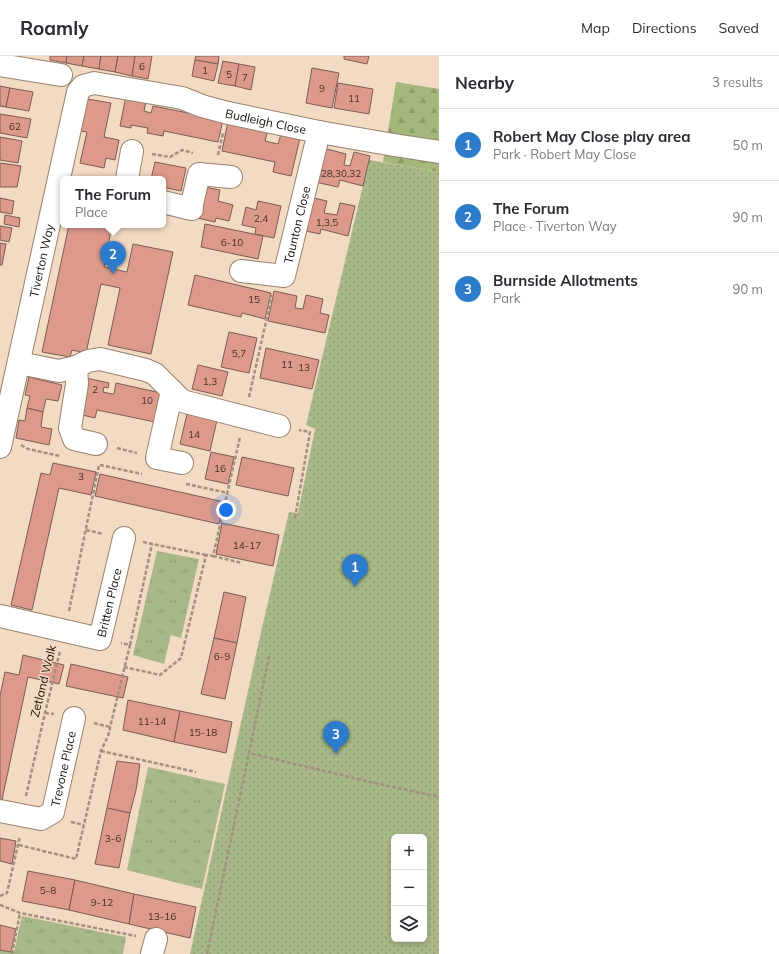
<!DOCTYPE html>
<html lang="en">
<head>
<meta charset="utf-8">
<style>
	body { margin:0; font-family:Mulish,sans-serif; background:#f2f2f3; color:#2b2b33 }
	.controls { position:absolute; right:12px; bottom:12px; display:grid; overflow:hidden; border-radius:6px; box-shadow:0 2px 6px #0003 }
	.controls button { width:36px; height:36px; display:grid; place-items:center; padding:0; border:0; border-bottom:1px solid #e1e1e2; background:#fff; color:#2b2b33; font:20px sans-serif }
	.you { position:absolute; left:226px; top:454px; width:14px; height:14px; margin:-10px; border:3px solid #fff; border-radius:50%; background:#1a73e8; box-shadow:0 0 0 6px #1a73e833 }
	.badge { display:grid; place-items:center; width:26px; height:26px; border-radius:50%; background:#2c7ccb; color:#fff; font-size:13px; font-weight:700 }
	.pin { position:absolute; translate:-50% -33px; filter:drop-shadow(0 1px 2px #0008) }
	.pin::after { content:''; position:absolute; top:21px; width:14px; height:12px; background:inherit; clip-path:polygon(0 0,100% 0,50% 100%) }
	.popup { position:absolute; left:60px; top:120px; width:106px; height:52px; box-sizing:border-box; display:grid; place-content:center; border-radius:6px; background:#fff; filter:drop-shadow(0 1px 3px #0005); font-size:13px; white-space:nowrap; color:#7c7c81 }
	.popup b { font-size:15px; color:#2b2b33 }
	.popup::after { content:''; position:absolute; left:50%; top:100%; margin-left:-8px; border:8px solid transparent; border-top-color:#fff }
	.list { margin:0; padding:0; list-style:none }
	h2 { display:flex; justify-content:space-between; align-items:center; height:52px; margin:0; padding:0 16px; font-size:17px }
	h2 small { font-size:13px; font-weight:400; color:#7c7c81 }
	.list li { display:grid; grid-template-columns:26px 1fr auto; gap:12px; align-items:center; box-sizing:border-box; height:72px; padding:0 16px; border-top:1px solid #e1e1e2 }
	.list b { display:block; font-size:15px; white-space:nowrap }
	.list p { margin:0; font-size:13px; white-space:nowrap; color:#7c7c81 }
	.list em { font-size:13px; font-style:normal; color:#7c7c81 }
	.icon { flex:none; width:22px; height:22px; fill:none; stroke:currentColor; stroke-width:2; stroke-linecap:round; stroke-linejoin:round }
	.map { position:relative; flex:none; width:439px; height:898px; overflow:hidden }
	header { display:flex; align-items:center; gap:24px; box-sizing:border-box; height:56px; padding:0 20px; background:#fff; border-bottom:1px solid #e1e1e2 }
	header strong { font-size:19px }
	nav { display:flex; gap:22px; margin-inline-start:auto; font-size:14px }
	main { display:flex }
	aside { flex:1; background:#fff }
	.map>svg:first-child { display:block }
	.grass { fill:url(#grass-tufts) }
	.forest { fill:url(#forest-firs) }
	.park { fill:url(#park-dots); fill-rule:evenodd }
	.building { fill:#dd9a8b; stroke:#7b5c55 }
	.lines { fill:none; stroke-linecap:round; stroke-linejoin:round }
	.minor-casing { stroke:#98816c; stroke-width:24 }
	.path { stroke:#a3907f; stroke-width:2.5; stroke-dasharray:4 2; stroke-linecap:butt }
	.minor { stroke:#fff; stroke-width:22 }
	.labels { text-anchor:middle; dominant-baseline:central; stroke-width:3; stroke-linejoin:round; paint-order:stroke }
	.number-label { font-size:10px; fill:#473027 }
	.street-label { font-size:12px; fill:#150d06; stroke:#f3dac3 }
</style>
</head>
<body>
<header>
<strong>Roamly</strong>
<nav><a>Map</a><a>Directions</a><a>Saved</a></nav>
</header>
<main>
<div class="map">
<svg width="439" height="898" viewBox="0 0 439 898">
	<defs>
		<pattern id="grass-tufts" width="24" height="20" patternUnits="userSpaceOnUse"><rect width="24" height="20" fill="#a8b887"/><path d="M3 7l-1-3M5 7V3M7 7l1-3M15 17l-1-3M17 17v-4M19 17l1-3" fill="none" stroke="#909d73"/></pattern>
		<pattern id="forest-firs" width="22" height="20" patternUnits="userSpaceOnUse"><rect width="22" height="20" fill="#a5b87b"/><path d="M5 1l3.5 6h-7zM16 11l3.5 6h-7z" fill="#8d9d69"/></pattern>
		<pattern id="park-dots" width="8" height="8" patternUnits="userSpaceOnUse"><rect width="8" height="8" fill="#a8b887"/><path d="M2 2h.1M6 6h.1" fill="none" stroke="#909d73" stroke-width="1.8" stroke-linecap="round"/></pattern>
	</defs>
	<rect width="100%" height="100%" fill="#f3dac3"/>
	<g class="grass">
		<polygon points="157,495 199,503 181,582 171,579 164,608 133,599"/>
		<polygon points="148,711 225,728 202,833 127,814"/>
		<polygon points="22,860 126,881 123,898 0,898 0,893 14,896"/>
	</g>
	<polygon class="forest" points="396,26 439,33 439,116 383,106"/>
	<path class="park" d="M 369,104 L 439,116 L 439,898 L 190,898 L 261,576 L 289,456 L 298,457 L 315,373 L 306,369 ZM 394,781 L 424,781 L 424,883 L 394,883 Z"/>
	<g class="building">
		<polygon points="50,0 67,0 66,7 50,4"/>
		<polygon points="67,0 84,0 82,10 66,7"/>
		<polygon points="84,0 101,0 99,13 82,10"/>
		<polygon points="101,0 118,0 115,16 99,13"/>
		<polygon points="118,0 135,0 132,20 115,16"/>
		<polygon points="135,0 152,0 148,23 132,20"/>
		<polygon points="196,0 219,0 218,8 195,4"/>
		<polygon points="344,0 369,0 367,8 344,3"/>
		<polygon points="195,4 218,8 214,25 192,20"/>
		<polygon points="223,5 239,8 235,30 218,27"/>
		<polygon points="239,8 255,11 251,34 235,30"/>
		<polygon points="312,12 339,17 332,52 306,47"/>
		<polygon points="338,27 373,33 369,58 334,52"/>
		<polygon points="0,30 10,32 6,51 0,50"/>
		<polygon points="10,32 33,36 29,55 6,51"/>
		<polygon points="126,40 146,45 144,55 151,57 153,50 223,64 218,86 164,75 163,80 147,77 148,72 131,69 131,72 120,70"/>
		<polygon points="87,43 111,47 104,81 119,84 115,104 106,102 104,112 80,107 87,76 80,75"/>
		<polygon points="0,58 31,63 27,82 0,77"/>
		<polygon points="228,65 268,74 265,85 278,88 281,78 300,82 291,120 273,116 275,106 222,95"/>
		<polygon points="0,81 22,85 18,107 0,104"/>
		<polygon points="323,92 346,98 344,109 350,110 354,96 370,100 363,130 340,124 338,131 315,126"/>
		<polygon points="155,106 186,112 181,135 163,131 163,123 151,123"/>
		<polygon points="0,107 21,110 17,131 0,131"/>
		<polygon points="204,131 220,134 218,145 233,149 229,165 216,162 215,166 197,162"/>
		<polygon points="309,141 327,145 324,157 337,159 340,147 355,150 348,180 321,173 320,178 301,174"/>
		<polygon points="0,142 14,145 12,158 0,156"/>
		<polygon points="258,145 281,150 274,182 255,178 256,172 242,169 246,151 256,154"/>
		<polygon points="5,159 20,162 19,171 4,168"/>
		<polygon points="205,168 263,180 258,203 201,191"/>
		<polygon points="69,169 112,169 104,211 127,216 133,188 173,196 151,298 108,289 120,232 101,228 86,297 72,294 70,301 42,296"/>
		<polygon points="0,170 12,172 9,186 0,184"/>
		<polygon points="0,187 6,188 2,209 0,209"/>
		<polygon points="195,219 271,237 265,263 242,257 241,261 188,249"/>
		<polygon points="274,235 297,240 295,252 303,253 306,239 323,243 320,257 329,259 325,277 268,265"/>
		<polygon points="229,276 257,282 249,317 221,311"/>
		<polygon points="266,292 319,304 312,333 260,322"/>
		<polygon points="198,309 228,316 222,340 192,333"/>
		<polygon points="29,321 62,329 58,345 46,343 43,356 27,352 30,340 25,339"/>
		<polygon points="86,322 109,327 108,332 104,331 103,336 112,338 114,338 116,327 161,337 155,366 97,354 95,362 78,358"/>
		<polygon points="27,352 43,356 41,371 52,373 49,389 16,382 19,364 25,365"/>
		<polygon points="187,358 217,364 210,395 180,388"/>
		<polygon points="211,396 234,401 228,428 205,423"/>
		<polygon points="242,401 294,412 288,440 236,429"/>
		<polygon points="53,407 96,416 91,439 59,432 32,554 11,549 41,417 50,419"/>
		<polygon points="100,418 224,446 219,468 95,440"/>
		<polygon points="222,467 279,479 273,510 216,498"/>
		<polygon points="224,536 246,541 237,587 214,582"/>
		<polygon points="214,582 237,587 225,643 201,638"/>
		<polygon points="23,599 64,609 59,628 28,621 2,744 0,744 0,640 5,616 19,619"/>
		<polygon points="71,608 128,621 123,642 66,630"/>
		<polygon points="128,644 180,655 174,686 123,674"/>
		<polygon points="180,655 232,666 226,697 174,686"/>
		<polygon points="117,705 140,708 136,734 130,757 107,752"/>
		<polygon points="107,752 130,757 119,812 95,808"/>
		<polygon points="0,782 16,785 12,808 0,805"/>
		<polygon points="28,815 75,824 69,854 22,845"/>
		<polygon points="75,824 134,838 129,868 69,854"/>
		<polygon points="134,838 196,851 190,882 129,868"/>
		<polygon points="0,869 16,873 11,896 0,894"/>
	</g>
	<g class="lines">
		<g class="minor-casing">
			<g id="minor">
				<polyline points="0,9 61,19"/>
				<polyline points="127,123 132,95"/>
				<polyline points="163,146 192,153"/>
				<polyline points="191,152 199,118 231,121"/>
				<path id="s1" d="M 241,215 L 284,220 L 319,76"/>
				<polyline points="19,307 59,315 76,311 88,305 100,303 146,314 155,318 182,345 279,370"/>
				<polyline points="76,311 77,328 70,372 74,383 96,388"/>
				<polyline points="172,335 157,402 182,407"/>
				<path id="s2" d="M 0,391 L 78,36 L 83,30 L 94,27 L 182,42 L 202,50 L 228,57 L 319,76 L 394,89 L 439,96"/>
				<path id="s3" d="M 0,560 L 100,583 L 124,482"/>
				<path id="s4" d="M 0,755 L 41,763 L 53,756 L 74,662"/>
				<polyline points="152,898 156,883"/>
			</g>
		</g>
		<g class="path">
			<polyline points="152,98 170,101 182,94 193,97"/>
			<polyline points="218,99 223,77"/>
			<polyline points="249,341 272,239"/>
			<polyline points="21,389 28,393 60,400"/>
			<polyline points="117,392 137,397"/>
			<polyline points="100,409 142,418"/>
			<polyline points="186,428 228,437"/>
			<polyline points="295,462 310,376 299,374"/>
			<polyline points="86,474 103,478"/>
			<polyline points="143,486 206,499"/>
			<polyline points="213,500 242,507"/>
			<polyline points="69,555 99,409"/>
			<polyline points="130,589 152,488"/>
			<polyline points="269,600 249,697 366,725 439,741"/>
			<polyline points="124,611 160,619 181,602 206,499 213,500 240,381"/>
			<polyline points="45,657 54,658"/>
			<polyline points="94,667 110,671"/>
			<polyline points="101,695 196,716"/>
			<polyline points="26,740 45,657 60,595"/>
			<polyline points="71,766 84,769"/>
			<polyline points="19,789 76,803 101,695 108,680 130,589 121,587"/>
			<polyline points="0,840 7,837 20,780"/>
			<polyline points="0,849 20,857 136,880"/>
			<polyline points="12,898 20,857"/>
			<polyline points="207,898 249,697"/>
		</g>
		<use href="#minor" class="minor"/>
	</g>
	<g class="labels">
		<g class="number-label">
			<text x="142" y="10">6</text>
			<text x="205" y="14">1</text>
			<text x="229" y="18">5</text>
			<text x="245" y="21">7</text>
			<text x="322" y="32">9</text>
			<text x="354" y="42">11</text>
			<text x="15" y="70">62</text>
			<text x="341" y="117">28,30,32</text>
			<text x="261" y="162">2,4</text>
			<text x="327" y="166">1,3,5</text>
			<text x="232" y="186">6-10</text>
			<text x="254" y="243">15</text>
			<text x="239" y="297">5,7</text>
			<text x="287" y="308">11</text>
			<text x="304" y="311">13</text>
			<text x="210" y="325">1,3</text>
			<text x="95" y="333">2</text>
			<text x="147" y="344">10</text>
			<text x="194" y="378">14</text>
			<text x="220" y="412">16</text>
			<text x="81" y="420">3</text>
			<text x="247" y="489">14-17</text>
			<text x="222" y="600">6-9</text>
			<text x="152" y="665">11-14</text>
			<text x="203" y="676">15-18</text>
			<text x="113" y="782">3-6</text>
			<text x="48" y="834">5-8</text>
			<text x="102" y="846">9-12</text>
			<text x="162" y="860">13-16</text>
		</g>
		<g class="street-label">
			<text stroke="none"><textPath href="#s2" startOffset="559">Budleigh Close</textPath></text>
			<text stroke="none"><textPath href="#s1" startOffset="96">Taunton Close</textPath></text>
			<text stroke="none"><textPath href="#s2" startOffset="191">Tiverton Way</textPath></text>
			<text stroke="none"><textPath href="#s3" startOffset="140">Britten Place</textPath></text>
			<text transform="translate(43 625) rotate(-76)">Zetland Walk</text>
			<text stroke="none"><textPath href="#s4" startOffset="100">Trevone Place</textPath></text>
		</g>
	</g>
</svg>
<div class="controls">
<button>+</button>
<button>−</button>
<button><svg class="icon" aria-label="layers" viewBox="0 0 24 24"><path d="M12 4l9 5-9 5-9-5zM3 14l9 5 9-5"/></svg></button>
</div>
<div class="you"></div>
<div class="pin badge" style="left:355px;top:531px">1</div>
<div class="pin badge" style="left:113px;top:218px">2</div>
<div class="popup"><b>The Forum</b>Place</div>
<div class="pin badge" style="left:336px;top:698px">3</div>
</div>
<aside>
<h2>Nearby<small>3 results</small></h2>
<ul class="list">
<li><span class="badge">1</span><div><b>Robert May Close play area</b><p>Park · Robert May Close</p></div><em>50 m</em></li>
<li><span class="badge">2</span><div><b>The Forum</b><p>Place · Tiverton Way</p></div><em>90 m</em></li>
<li><span class="badge">3</span><div><b>Burnside Allotments</b><p>Park</p></div><em>90 m</em></li>
</ul>
</aside>
</main>
</body>
</html>
